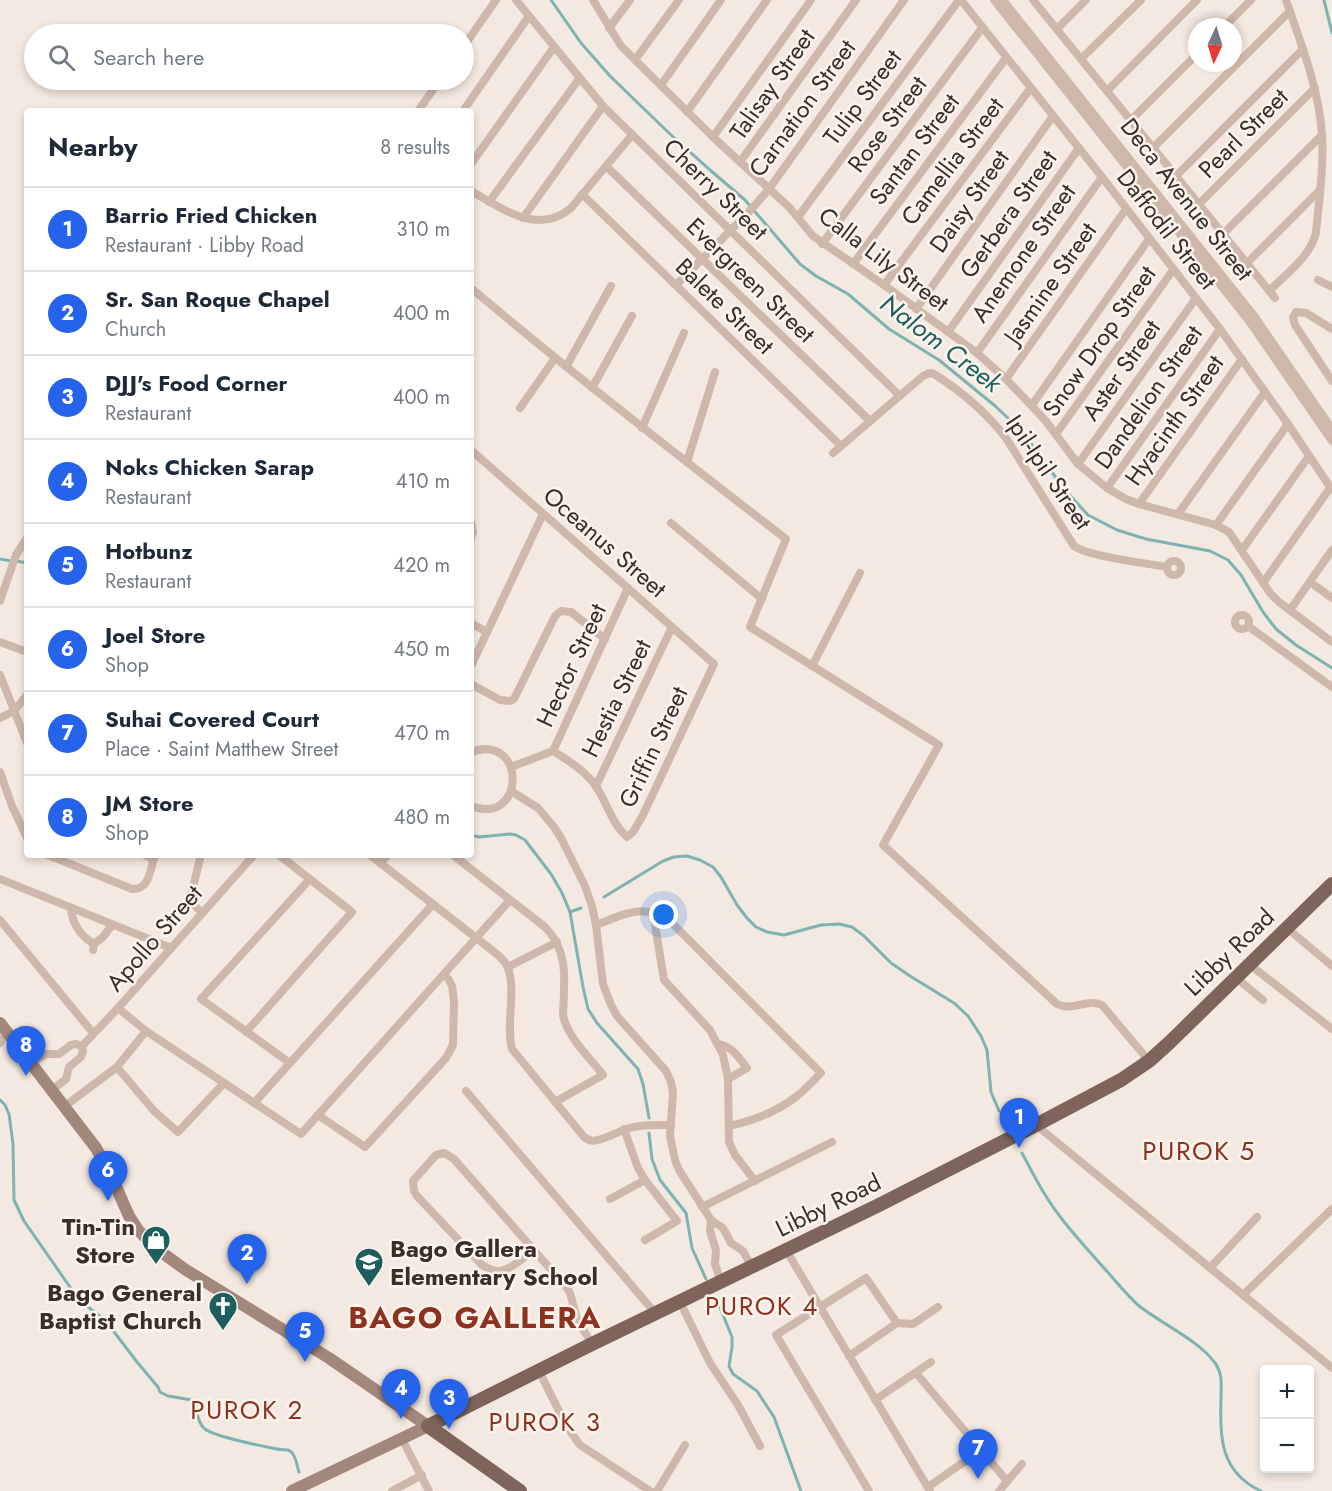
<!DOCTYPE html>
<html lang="en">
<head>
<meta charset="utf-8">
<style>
	body { margin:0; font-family:Jost,sans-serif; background:#f2f2f3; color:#1f2937 }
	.controls { position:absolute; right:18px; bottom:18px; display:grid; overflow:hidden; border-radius:6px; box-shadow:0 3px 9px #0003 }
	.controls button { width:54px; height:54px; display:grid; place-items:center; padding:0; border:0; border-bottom:2px solid #e0e1e3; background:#fff; color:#1f2937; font:30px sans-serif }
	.compass { position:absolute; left:1188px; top:18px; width:54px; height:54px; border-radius:50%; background:#fff; box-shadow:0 3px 9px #0003; rotate:184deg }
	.you { position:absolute; left:664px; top:915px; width:21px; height:21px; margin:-15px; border:4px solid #fff; border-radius:50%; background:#1a73e8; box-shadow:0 0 0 9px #1a73e833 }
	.badge { display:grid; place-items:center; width:39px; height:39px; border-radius:50%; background:#2563eb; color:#fff; font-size:20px; font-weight:700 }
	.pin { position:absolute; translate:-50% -50px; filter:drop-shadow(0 2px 3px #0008) }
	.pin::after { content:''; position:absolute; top:32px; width:21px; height:18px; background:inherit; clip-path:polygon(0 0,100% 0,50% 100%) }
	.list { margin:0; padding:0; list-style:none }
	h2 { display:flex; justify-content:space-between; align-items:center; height:78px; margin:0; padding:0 24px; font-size:26px }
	h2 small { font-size:20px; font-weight:400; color:#747a83 }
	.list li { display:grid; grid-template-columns:39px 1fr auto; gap:18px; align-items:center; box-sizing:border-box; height:84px; padding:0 24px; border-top:2px solid #e0e1e3 }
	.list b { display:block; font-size:22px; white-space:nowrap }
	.list p { margin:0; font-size:20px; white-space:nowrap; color:#747a83 }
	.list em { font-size:20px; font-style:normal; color:#747a83 }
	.icon { flex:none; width:33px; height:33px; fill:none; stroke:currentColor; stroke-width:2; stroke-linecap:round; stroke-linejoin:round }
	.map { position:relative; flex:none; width:1332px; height:1491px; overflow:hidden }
	.search { position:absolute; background:#fff; box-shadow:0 3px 9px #0003; left:24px; top:24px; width:450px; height:66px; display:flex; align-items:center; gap:15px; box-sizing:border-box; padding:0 21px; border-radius:33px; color:#747a83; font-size:22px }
	.panel { position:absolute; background:#fff; box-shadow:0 3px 9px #0003; left:24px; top:108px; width:450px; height:750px; border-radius:6px }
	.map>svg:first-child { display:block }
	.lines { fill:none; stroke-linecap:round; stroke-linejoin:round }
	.stream { stroke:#7db3b1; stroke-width:3 }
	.street { stroke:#ceb8ab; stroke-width:8 }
	.secondary { stroke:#a2877c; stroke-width:12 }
	.primary { stroke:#7e645b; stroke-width:14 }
	.labels { text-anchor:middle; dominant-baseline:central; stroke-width:5; stroke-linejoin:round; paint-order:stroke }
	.street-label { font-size:24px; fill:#3b2e2a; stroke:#fbf4ed }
	.poi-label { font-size:24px; font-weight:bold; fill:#3b2e2a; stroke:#fbf4ed; text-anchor:end }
	.water-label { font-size:26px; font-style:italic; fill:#1d5f5f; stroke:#fbf4ed }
	.neighbourhood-label { font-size:26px; letter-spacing:1.5px; fill:#8e321f; stroke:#fbf4ed }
	.district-label { font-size:30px; font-weight:bold; letter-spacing:1.5px; fill:#8e321f; stroke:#fbf4ed }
</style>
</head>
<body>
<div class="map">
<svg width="1332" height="1491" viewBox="0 0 1332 1491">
	<rect width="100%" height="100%" fill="#f4e9e0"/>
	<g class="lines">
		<g class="stream">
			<polyline points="551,0 581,43 610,76 670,134 710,170 745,200 800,264 816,276 848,294 889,329 939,360 994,405 1021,430 1065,490 1088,515 1117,530 1146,539 1210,551 1228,560 1241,575 1263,612 1276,629 1296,645 1332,668"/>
			<polyline points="1324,0 1332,33"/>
			<polyline points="0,559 11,561"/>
			<polyline points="16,561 27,563"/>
			<polyline points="471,835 479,837 510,834 516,835 525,840 551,874 562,893 570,912 583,987 588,1009 597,1023 638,1069 643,1084 649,1118"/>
			<polyline points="604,897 663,861 674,857 687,856 700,860 713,867 721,877 737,905 747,918 756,927 767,932 784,935 821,925 839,924 852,927 864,936 891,963 910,976 954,1003 968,1016 981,1036 987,1050 991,1092 999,1111"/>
			<polyline points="570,912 581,908"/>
			<path d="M 0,1100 L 5,1105 L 9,1114 L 13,1144 L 14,1200 L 24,1221 L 79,1300 L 105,1320 L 137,1362 L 158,1387 L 160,1392 L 168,1396 L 192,1400 C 198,1408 196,1422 205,1429 C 215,1437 262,1446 277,1449 C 280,1450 287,1449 290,1451 C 296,1454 297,1467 299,1472"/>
			<polyline points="649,1133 652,1159 660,1180 686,1213 692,1248 706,1279"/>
			<path d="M 1022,1153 C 1029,1166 1036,1180 1044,1193 C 1060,1220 1083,1244 1104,1268 C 1115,1280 1126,1294 1138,1305 C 1160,1323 1200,1341 1215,1363 C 1223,1374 1221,1385 1221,1398 C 1220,1438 1220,1472 1261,1491"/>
			<polyline points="717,1300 732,1337 732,1347 729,1366 733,1374 757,1391 774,1417 801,1491"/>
		</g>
		<g class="street">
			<polyline points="516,0 603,106 900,396"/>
			<polyline points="593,0 621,46 713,137 789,207 813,236 884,285 977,353 1006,379 1045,420 1078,464 1107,488 1126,499 1139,504 1216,525 1229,532 1270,593 1279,602 1332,642"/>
			<polyline points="961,0 1102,177 1220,329 1288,424 1332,490"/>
			<polyline points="994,0 1249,321 1332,441"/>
			<polyline points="1003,0 1255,317 1332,429"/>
			<polyline points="1033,0 1275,298"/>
			<polyline points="1224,27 1251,0"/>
			<polyline points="609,28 630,0"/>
			<polyline points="1057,29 1086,0"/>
			<polyline points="464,46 496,0"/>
			<polyline points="1081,59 1141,0"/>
			<polyline points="635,60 679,0"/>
			<polyline points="661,85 721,0"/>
			<polyline points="1107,91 1197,0"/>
			<polyline points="418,111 440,80"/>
			<polyline points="463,111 529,16"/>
			<polyline points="687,112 767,0"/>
			<polyline points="1131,120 1197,54"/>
			<polyline points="713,137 811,0"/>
			<polyline points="1153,148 1290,11"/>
			<polyline points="740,162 856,0"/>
			<polyline points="471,164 554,47"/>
			<polyline points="606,166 870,421"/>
			<polyline points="1176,176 1303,49"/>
			<path d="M 471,191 C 503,209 538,236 571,208 L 632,135"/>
			<polyline points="582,194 841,446"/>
			<polyline points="489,202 579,79"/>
			<polyline points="1199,204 1315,88"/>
			<polyline points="798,217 959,0"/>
			<polyline points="523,218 603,106"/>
			<polyline points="1223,234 1322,135"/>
			<polyline points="822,244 982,28"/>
			<polyline points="1247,263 1320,190"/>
			<polyline points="853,264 1006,58"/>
			<polyline points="1318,280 1332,287"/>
			<polyline points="676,285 748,213 769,189 904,0"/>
			<polyline points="884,285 1030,89"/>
			<path d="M 471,288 C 574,375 680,457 786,539 L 750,627 L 939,745 L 883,845 L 1057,1004 C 1072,1012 1087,998 1102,1005 L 1149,1061"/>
			<path d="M 1269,291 C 1286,274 1310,257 1316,233 C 1319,200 1324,168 1322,135 C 1319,88 1301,44 1286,0"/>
			<polyline points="916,309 1053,116"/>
			<polyline points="1332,329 1306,313 1296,312 1293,318 1295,325 1332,381"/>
			<polyline points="948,332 1079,148"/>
			<polyline points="977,353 1102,177"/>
			<polyline points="566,367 611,286"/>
			<polyline points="1006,379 1126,209"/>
			<polyline points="592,388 632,316"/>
			<polyline points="1032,405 1149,239"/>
			<polyline points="520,408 555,358"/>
			<polyline points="642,428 684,333"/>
			<polyline points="1056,434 1173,270"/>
			<path d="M 471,450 L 714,664 L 642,817 L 633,832 L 627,837 C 612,824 608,805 597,788 C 587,772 569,761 553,751"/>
			<path d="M 833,453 L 923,376 L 930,373 L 934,374 C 961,391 986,412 1006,438 L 1074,546 C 1090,557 1146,563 1167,567"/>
			<polyline points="687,462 715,372"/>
			<polyline points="1078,464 1196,298"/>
			<polyline points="1107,488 1220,329"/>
			<polyline points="1139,504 1242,359"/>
			<polyline points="1178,514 1265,392"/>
			<polyline points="471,522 473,532 471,539"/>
			<polyline points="671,523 762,599"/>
			<polyline points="1216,525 1288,424"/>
			<polyline points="1242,550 1309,456"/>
			<circle cx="1174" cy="568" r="7"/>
			<polyline points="1310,582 1332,598"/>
			<polyline points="1263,583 1330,488"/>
			<polyline points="0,601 16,555 27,538"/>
			<polyline points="1290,610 1332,550"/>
			<circle cx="1242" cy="622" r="7"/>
			<polyline points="471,623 487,632"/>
			<polyline points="1248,626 1332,687"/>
			<polyline points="0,642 27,652"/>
			<polyline points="471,666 543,514"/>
			<polyline points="812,666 860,573"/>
			<polyline points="0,675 27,743"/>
			<polyline points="471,684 500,700 510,701 514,699 555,616 561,611 571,612 605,639"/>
			<polyline points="0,718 14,711 27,695"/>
			<path d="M 471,752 C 527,732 526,827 471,806"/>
			<polyline points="511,767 553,751 628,588"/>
			<polyline points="0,772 12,806 27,838"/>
			<polyline points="596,786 672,627"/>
			<polyline points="511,791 538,808 554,827 561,838 585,886 592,906 596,925 603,984 611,1005 617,1016 666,1071 671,1082 673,1092 670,1136 675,1160 679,1170 711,1220 723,1228 731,1243 743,1251 752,1267"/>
			<path d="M 48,855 L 132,889 C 150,890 150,869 155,855"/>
			<polyline points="145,855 154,859"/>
			<polyline points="201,855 191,895 194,905 202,913"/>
			<path d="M 370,855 L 493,951 C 498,955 503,959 506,964 C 518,985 505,1024 512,1049 L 584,1137 C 588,1140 592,1142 597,1140 C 606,1139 615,1133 624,1130 C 639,1124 655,1125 671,1125"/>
			<path d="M 453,855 L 545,927 C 570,952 564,983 563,1015 C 567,1037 590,1058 603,1075 L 555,1102"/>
			<polyline points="380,863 388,855"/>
			<polyline points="0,879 171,948"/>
			<path d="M 71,908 C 72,924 81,936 94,944"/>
			<polyline points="653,912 664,980 710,1030 723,1055 728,1079 729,1142 735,1155 755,1181"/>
			<polyline points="0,920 93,1033"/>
			<path d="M 596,925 C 626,914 644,901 673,924 L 821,1073 C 813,1081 806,1089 797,1096 C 778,1111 752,1121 729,1126"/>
			<polyline points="1287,928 1332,966"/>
			<polyline points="93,950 94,944 103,937 112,925"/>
			<polyline points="1249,964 1332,1029"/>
			<polyline points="508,967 557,942"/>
			<polyline points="1235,977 1263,1000"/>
			<polyline points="118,1008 146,1031 301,1134 510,900"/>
			<polyline points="246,1032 352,912 279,855"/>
			<polyline points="0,1043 7,1032"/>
			<path d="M 718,1044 C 732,1046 739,1058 747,1068 L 728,1079"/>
			<polyline points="82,1046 118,1008 254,855"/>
			<polyline points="31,1063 46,1054 59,1054 71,1045 76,1044 82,1046"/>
			<polyline points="290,1063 201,999 310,879"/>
			<polyline points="117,1067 154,1111 178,1132 224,1083"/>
			<polyline points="52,1090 66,1079 69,1067 81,1057 83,1051 82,1046"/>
			<polyline points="466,1091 656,1314"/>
			<polyline points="254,1103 433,904"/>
			<polyline points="65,1106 117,1067 146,1031"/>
			<polyline points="318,1115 365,1147 446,1058 453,1045 454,1001 452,986 449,980 444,974"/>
			<polyline points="1036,1125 1332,1368"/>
			<polyline points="624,1129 638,1168 645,1180 677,1221 645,1240"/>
			<polyline points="610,1199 645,1180"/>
			<polyline points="702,1207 832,1142"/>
			<polyline points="711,1220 710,1231 716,1250 715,1264 721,1282"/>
			<path d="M 534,1250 C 515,1263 503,1281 481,1264 L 417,1196 L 414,1191 L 413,1181 L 436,1155 L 444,1153 L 454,1159 L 567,1288 L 570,1293 L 577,1319 L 592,1344"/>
			<polyline points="786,1250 930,1491"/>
			<polyline points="1210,1268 1257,1217"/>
			<polyline points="1243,1295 1332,1209"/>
			<polyline points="680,1302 710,1363 738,1405 760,1446"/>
			<polyline points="897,1323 913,1324 938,1307"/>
			<polyline points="849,1356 897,1323"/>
			<polyline points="539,1371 567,1427 580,1445 650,1491"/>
			<polyline points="916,1373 1007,1481"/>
			<polyline points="875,1400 931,1362"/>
			<polyline points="402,1439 429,1491"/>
			<polyline points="928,1487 981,1450"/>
			<polyline points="392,1491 422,1475"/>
			<polyline points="657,1491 685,1445"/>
			<polyline points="869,1491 776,1335 866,1278 897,1323"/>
			<polyline points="999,1491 1022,1464"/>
		</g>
		<polyline class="secondary" points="0,1023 96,1148 110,1173 129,1216 138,1230 157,1249 186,1270 329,1358 428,1426 292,1491"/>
		<polyline class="primary" points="520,1491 428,1426 592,1344 879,1205 1036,1125 1121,1080 1149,1061 1169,1043 1332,884"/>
	</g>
	<defs>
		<g id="shop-pin" transform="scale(1.5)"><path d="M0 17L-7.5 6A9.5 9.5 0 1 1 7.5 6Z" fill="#1d5f5f" stroke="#fbf4ed"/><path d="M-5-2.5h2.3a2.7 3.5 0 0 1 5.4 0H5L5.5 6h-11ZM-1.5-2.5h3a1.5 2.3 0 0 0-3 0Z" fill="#fff"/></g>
		<g id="school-pin" transform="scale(1.5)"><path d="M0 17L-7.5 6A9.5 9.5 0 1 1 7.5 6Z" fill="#1d5f5f" stroke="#fbf4ed"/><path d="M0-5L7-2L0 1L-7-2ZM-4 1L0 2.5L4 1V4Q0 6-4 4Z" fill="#fff"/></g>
		<g id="church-pin" transform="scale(1.5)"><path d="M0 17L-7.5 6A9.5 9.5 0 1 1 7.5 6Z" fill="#1d5f5f" stroke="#fbf4ed"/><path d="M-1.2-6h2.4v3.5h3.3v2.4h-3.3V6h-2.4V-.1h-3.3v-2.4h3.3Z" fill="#fff"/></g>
	</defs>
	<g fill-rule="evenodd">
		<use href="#shop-pin" x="156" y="1240"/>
		<use href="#school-pin" x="369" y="1262"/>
		<use href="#church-pin" x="223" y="1306"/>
	</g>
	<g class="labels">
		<g class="street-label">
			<text transform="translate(772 84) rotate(-55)">Talisay Street</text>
			<text transform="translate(862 97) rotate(-53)">Tulip Street</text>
			<text transform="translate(802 108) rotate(-54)">Carnation Street</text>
			<text transform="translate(887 124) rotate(-53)">Rose Street</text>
			<text transform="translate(1243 133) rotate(-45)">Pearl Street</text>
			<text transform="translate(914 149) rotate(-53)">Santan Street</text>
			<text transform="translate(952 161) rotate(-53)">Camellia Street</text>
			<text transform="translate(716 189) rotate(44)">Cherry Street</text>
			<text transform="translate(1187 199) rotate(52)">Deca Avenue Street</text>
			<text transform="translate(969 201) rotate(-55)">Daisy Street</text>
			<text transform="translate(1008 214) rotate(-55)">Gerbera Street</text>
			<text transform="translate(1167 229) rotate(52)">Daffodil Street</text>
			<text transform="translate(1023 253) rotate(-55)">Anemone Street</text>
			<text transform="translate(884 259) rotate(37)">Calla Lily Street</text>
			<text transform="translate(751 280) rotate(44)">Evergreen Street</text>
			<text transform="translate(1050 283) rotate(-55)">Jasmine Street</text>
			<text transform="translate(725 306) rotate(44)">Balete Street</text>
			<text transform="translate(1099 341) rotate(-55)">Snow Drop Street</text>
			<text transform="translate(1121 370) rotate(-55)">Aster Street</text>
			<text transform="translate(1148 397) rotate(-55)">Dandelion Street</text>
			<text transform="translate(1174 420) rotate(-55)">Hyacinth Street</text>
			<text transform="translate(1049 472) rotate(56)">Ipil-Ipil Street</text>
			<text transform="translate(605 542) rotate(41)">Oceanus Street</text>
			<text transform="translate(571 665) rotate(-65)">Hector Street</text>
			<text transform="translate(616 698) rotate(-64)">Hestia Street</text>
			<text transform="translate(653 747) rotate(-65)">Griffin Street</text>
			<text transform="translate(154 938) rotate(-49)">Apollo Street</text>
			<text transform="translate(1229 952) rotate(-44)">Libby Road</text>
			<text transform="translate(828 1205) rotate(-26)">Libby Road</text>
		</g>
		<g class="poi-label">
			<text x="135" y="1226">Tin-Tin<tspan x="135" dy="28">Store</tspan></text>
			<text x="390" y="1248" text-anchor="start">Bago Gallera<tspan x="390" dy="28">Elementary School</tspan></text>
			<text x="202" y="1292">Bago General<tspan x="202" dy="28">Baptist Church</tspan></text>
		</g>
		<g class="water-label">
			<text transform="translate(941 343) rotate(37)">Nalom Creek</text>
		</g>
		<g class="neighbourhood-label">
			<text x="1199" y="1151">PUROK 5</text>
			<text x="762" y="1306">PUROK 4</text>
			<text x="247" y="1410">PUROK 2</text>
			<text x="545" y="1422">PUROK 3</text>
		</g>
		<g class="district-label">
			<text x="475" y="1317">BAGO GALLERA</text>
		</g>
	</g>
</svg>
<div class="controls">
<button>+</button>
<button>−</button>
</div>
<svg class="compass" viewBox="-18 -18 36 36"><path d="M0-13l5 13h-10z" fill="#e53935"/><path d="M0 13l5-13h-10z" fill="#747a83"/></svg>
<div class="you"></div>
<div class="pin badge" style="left:1019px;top:1148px">1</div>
<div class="pin badge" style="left:247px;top:1284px">2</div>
<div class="pin badge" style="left:449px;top:1429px">3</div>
<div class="pin badge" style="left:401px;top:1419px">4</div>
<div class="pin badge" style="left:305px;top:1362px">5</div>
<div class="pin badge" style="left:108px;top:1201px">6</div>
<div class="pin badge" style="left:978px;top:1479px">7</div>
<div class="pin badge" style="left:26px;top:1076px">8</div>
<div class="search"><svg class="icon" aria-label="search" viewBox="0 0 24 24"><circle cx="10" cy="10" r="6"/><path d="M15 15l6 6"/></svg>Search here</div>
<section class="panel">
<h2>Nearby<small>8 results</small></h2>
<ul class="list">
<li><span class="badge">1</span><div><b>Barrio Fried Chicken</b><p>Restaurant · Libby Road</p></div><em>310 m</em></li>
<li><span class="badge">2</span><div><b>Sr. San Roque Chapel</b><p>Church</p></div><em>400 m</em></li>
<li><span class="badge">3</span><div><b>DJJ's Food Corner</b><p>Restaurant</p></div><em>400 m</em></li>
<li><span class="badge">4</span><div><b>Noks Chicken Sarap</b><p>Restaurant</p></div><em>410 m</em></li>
<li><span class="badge">5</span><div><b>Hotbunz</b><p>Restaurant</p></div><em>420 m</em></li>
<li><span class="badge">6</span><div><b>Joel Store</b><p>Shop</p></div><em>450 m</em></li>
<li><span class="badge">7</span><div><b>Suhai Covered Court</b><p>Place · Saint Matthew Street</p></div><em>470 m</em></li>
<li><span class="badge">8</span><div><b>JM Store</b><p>Shop</p></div><em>480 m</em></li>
</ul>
</section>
</div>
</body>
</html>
